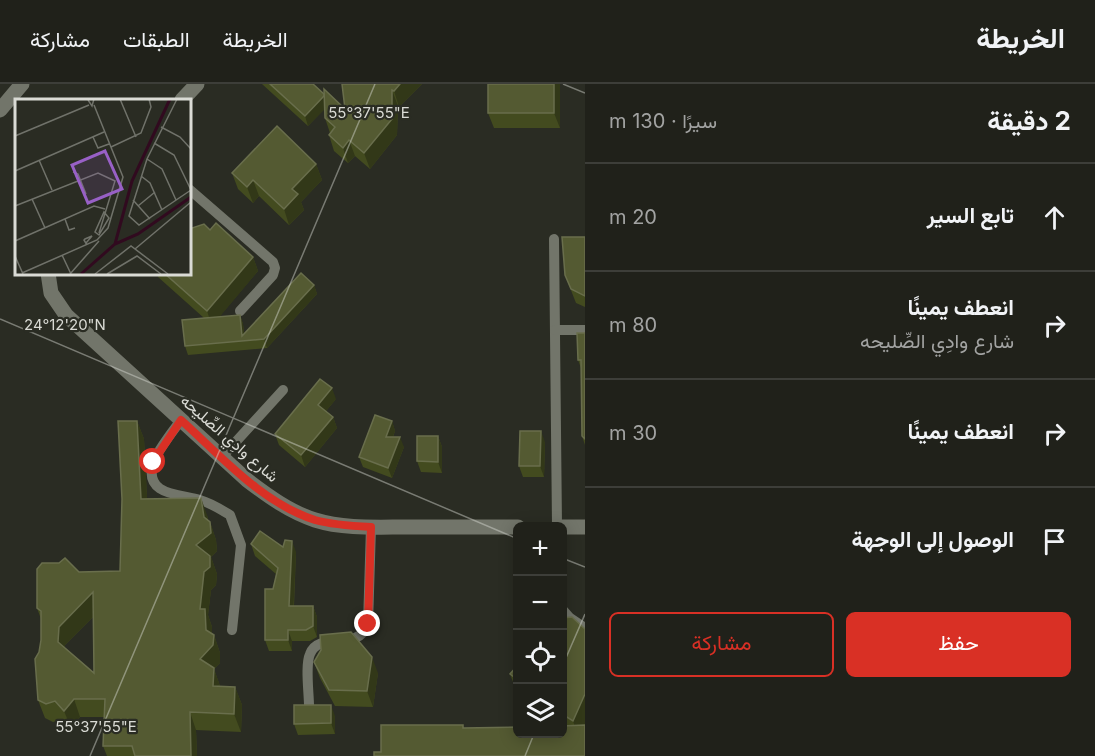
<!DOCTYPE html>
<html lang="ar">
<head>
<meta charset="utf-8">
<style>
	body { margin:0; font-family:Inter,Vazirmatn,sans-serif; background:#282923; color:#f1f3f6; direction:rtl }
	.controls { position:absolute; right:18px; bottom:18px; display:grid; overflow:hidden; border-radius:9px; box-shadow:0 3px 15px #0003 }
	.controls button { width:54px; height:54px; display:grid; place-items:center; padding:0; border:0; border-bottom:2px solid #3d3e39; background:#20211a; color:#f1f3f6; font:30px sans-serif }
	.stop { position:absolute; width:18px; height:18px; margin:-14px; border:4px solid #d93025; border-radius:50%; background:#fff }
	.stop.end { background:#d93025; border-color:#fff; box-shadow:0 2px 6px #0008 }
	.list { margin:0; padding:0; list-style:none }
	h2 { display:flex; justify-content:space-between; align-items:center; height:78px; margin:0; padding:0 24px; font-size:26px }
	h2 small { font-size:20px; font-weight:400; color:#a2a3a2 }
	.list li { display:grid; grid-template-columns:39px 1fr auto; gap:18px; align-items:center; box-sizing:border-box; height:108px; padding:0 24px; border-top:2px solid #3d3e39 }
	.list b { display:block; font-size:22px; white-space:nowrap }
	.list p { margin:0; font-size:20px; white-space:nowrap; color:#a2a3a2 }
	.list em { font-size:20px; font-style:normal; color:#a2a3a2 }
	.actions { display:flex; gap:12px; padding:18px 24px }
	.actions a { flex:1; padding:14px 0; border:2px solid #d93025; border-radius:9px; text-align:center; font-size:21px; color:#d93025 }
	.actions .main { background:#d93025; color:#fff }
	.icon { flex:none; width:33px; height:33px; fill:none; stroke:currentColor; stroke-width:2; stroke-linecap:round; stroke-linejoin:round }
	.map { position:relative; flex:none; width:585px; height:672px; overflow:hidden; direction:ltr }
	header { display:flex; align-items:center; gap:36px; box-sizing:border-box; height:84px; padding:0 30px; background:#20211a; border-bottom:2px solid #3d3e39 }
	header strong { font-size:28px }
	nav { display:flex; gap:33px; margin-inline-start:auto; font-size:21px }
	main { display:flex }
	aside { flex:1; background:#20211a }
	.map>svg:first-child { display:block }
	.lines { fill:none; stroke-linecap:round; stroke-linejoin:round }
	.lane { stroke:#72756a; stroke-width:10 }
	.street { stroke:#72756a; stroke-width:15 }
	.wall { fill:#434b1f; fill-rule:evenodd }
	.shaded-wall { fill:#323818 }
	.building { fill:#545a32; stroke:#696e4c; stroke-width:1.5; fill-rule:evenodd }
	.route { stroke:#d93025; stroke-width:8 }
	.ticks { fill:none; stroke:#dadbd5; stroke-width:1.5; stroke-opacity:0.45 }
	.labels { text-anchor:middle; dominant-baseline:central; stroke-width:4.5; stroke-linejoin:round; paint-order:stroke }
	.street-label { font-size:16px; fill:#dadbd5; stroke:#2a2c23 }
	.inset-river { fill:none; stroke:#310a1f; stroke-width:3 }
	.inset-road { fill:none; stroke:#70726a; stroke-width:1.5 }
	.view { fill:#9860c6; fill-opacity:0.15; stroke:#9860c6; stroke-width:3 }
	.inset-edge { fill:none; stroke:#dadbd5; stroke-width:3 }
	.ticks-label { font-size:15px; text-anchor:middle; fill:#dadbd5; stroke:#2a2c23; stroke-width:4.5; stroke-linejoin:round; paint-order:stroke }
</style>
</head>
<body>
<header>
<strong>الخريطة</strong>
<nav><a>الخريطة</a><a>الطبقات</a><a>مشاركة</a></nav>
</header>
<main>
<aside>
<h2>2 دقيقة<small>سيرًا · 130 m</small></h2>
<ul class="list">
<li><svg class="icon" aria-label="ahead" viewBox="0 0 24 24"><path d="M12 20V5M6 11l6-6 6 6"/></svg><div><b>تابع السير</b></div><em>20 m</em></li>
<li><svg class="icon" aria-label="right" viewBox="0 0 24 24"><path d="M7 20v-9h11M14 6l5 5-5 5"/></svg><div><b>انعطف يمينًا</b><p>شارع وادِي الصِّليحه</p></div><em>80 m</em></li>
<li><svg class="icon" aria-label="right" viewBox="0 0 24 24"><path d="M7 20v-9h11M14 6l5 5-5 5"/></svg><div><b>انعطف يمينًا</b></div><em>30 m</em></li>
<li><svg class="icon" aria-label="arrive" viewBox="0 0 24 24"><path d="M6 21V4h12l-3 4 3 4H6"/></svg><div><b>الوصول إلى الوجهة</b></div></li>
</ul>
<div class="actions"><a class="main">حفظ</a><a>مشاركة</a></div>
</aside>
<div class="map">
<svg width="585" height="672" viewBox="0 0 585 672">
	<rect width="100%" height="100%" fill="#2a2c23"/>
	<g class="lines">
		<g class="lane">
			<polyline points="189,105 273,178 275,184 273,191 240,227"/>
			<polyline points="554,155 557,442"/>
			<polyline points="555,246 585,246"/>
			<path d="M 181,336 C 173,347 157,367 153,379 C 144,412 180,410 200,416 C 211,419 220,425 230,431 L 241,461 L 232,546"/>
			<polyline points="222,373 283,306"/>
			<polyline points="562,525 570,534 585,544"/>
			<path d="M 309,622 C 309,609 305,581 310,570 C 319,546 358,569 368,540 L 371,443"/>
		</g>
		<g class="street">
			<polyline points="182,16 197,0"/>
			<polyline points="0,26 22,0"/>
			<path d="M 48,189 L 51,209 L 66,231 L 247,396 C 268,412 290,428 315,436 C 344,445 376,443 407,443 C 444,443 481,443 518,443"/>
			<polyline points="562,443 585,443"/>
		</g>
	</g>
	<g class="wall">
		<polygon points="262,0 313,0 324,10 345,25 342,0 422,0 399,23 398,22 397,51 370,85 355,72 348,79 334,67 329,51 330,49 325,34 324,25 308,42"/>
		<polygon points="560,0 560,44 494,44 488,29"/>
		<polygon points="316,80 322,96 301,118 304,126 289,141 259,112 253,119 238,105 232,89"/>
		<polygon points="210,146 253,173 258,187 219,233 240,231 243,240 244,250 314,201 317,210 267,264 188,271 185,262 204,234 158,193 157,189 189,189"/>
		<polygon points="585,153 585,223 576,219 565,191"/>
		<polygon points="585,249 585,361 582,352 581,284 578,276"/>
		<polygon points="336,315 326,327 333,333 337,344 305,383 279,361 275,350"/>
		<path d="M 137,337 L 144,355 L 147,414 L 207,431 L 208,436 L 210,438 L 216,456 L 217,467 L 211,473 L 217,490 L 216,501 L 211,506 L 208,531 L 212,543 L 212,550 L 214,551 L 220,569 L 220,579 L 214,585 L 220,602 L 235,603 L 242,621 L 241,648 L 196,646 L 197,672 L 107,672 L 103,662 L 104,633 L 80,633 L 71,644 L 62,635 L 53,638 L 45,634 L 38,616 L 39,568 L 41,556 L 41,535 L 37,524 L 79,488 L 120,487 ZM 94,532 L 94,589 L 65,564 L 65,561 Z"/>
		<polygon points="392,337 395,347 393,353 404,363 392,394 363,383 359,373"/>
		<polygon points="438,352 442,363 442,389 421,388 417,377"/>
		<polygon points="545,358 544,393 523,393 519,382"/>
		<polygon points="251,460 283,463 296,468 294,522 313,522 317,533 317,553 310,557 292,557 292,567 269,567 265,556 273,505 276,490 255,472"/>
		<polygon points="562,534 585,672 381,668 463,641 464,644 562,650"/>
		<polygon points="314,578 378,589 373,623 335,622 320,594"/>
		<polygon points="518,581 518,611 510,590"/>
		<polygon points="335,632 335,650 298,651 294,640"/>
	</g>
	<g class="shaded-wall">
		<polygon points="400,0 422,0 399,23 394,7"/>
		<polygon points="554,0 560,0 560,44 554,29"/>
		<polygon points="392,6 398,22 397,51 370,85 364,69"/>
		<polygon points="325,11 329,21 308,42 305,32"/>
		<polygon points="349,56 355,72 348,79 343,64"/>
		<polygon points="316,80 322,96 301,118 304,126 289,141 284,125 292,105"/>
		<polygon points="253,96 259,112 253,119 247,103"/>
		<polygon points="253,173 258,187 212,242 207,227"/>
		<polygon points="314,201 317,210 267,264 264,255"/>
		<polygon points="240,231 243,240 245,256 242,252"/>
		<polygon points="332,304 336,315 322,332 318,321"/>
		<polygon points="333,333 337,344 305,383 301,371"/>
		<polygon points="137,337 144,355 148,432 141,415"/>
		<polygon points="392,337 395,347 389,362 386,353"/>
		<polygon points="541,347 545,358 544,393 540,382"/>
		<polygon points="438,352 442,363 442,389 438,378"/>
		<polygon points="400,353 404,363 392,394 388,384"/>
		<polygon points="201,414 207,431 210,449 210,438 216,456 217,467 211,473 217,490 216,501 211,506 208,531 212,543 212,563 214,551 220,569 220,579 214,585 220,602 220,620 200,575 206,546 200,525 196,461 204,433"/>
		<polygon points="292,457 296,468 293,533 289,522"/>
		<polygon points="93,508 100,526 65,561 64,575 58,558 59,543"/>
		<polygon points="313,522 317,533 317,553 313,542"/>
		<polygon points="288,546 292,557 292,567 288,556"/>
		<polygon points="372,573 378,589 373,623 367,607"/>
		<polygon points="235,603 242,621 241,648 234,630"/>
		<polygon points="585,610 585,647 580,658 573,637"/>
		<polygon points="74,615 80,633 71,644 64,627"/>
		<polygon points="331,621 335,632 335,650 331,639"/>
		<polygon points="190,628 196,646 197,672 191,672"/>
	</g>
	<g class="building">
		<polygon points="270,0 313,0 324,10 324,12 305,32"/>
		<polygon points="342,0 400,0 394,7 392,6 392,35 364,69 349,56 343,64 329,51 335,43 325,34 324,5 345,25"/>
		<rect x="488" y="0" width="66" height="29"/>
		<polygon points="277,42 316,80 292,105 298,110 284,125 253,96 247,103 232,89"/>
		<polygon points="216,139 253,173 207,227 164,189 189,189 189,145 204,140 210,146"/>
		<polygon points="562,153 585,153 585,212 571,205 565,191"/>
		<polygon points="301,189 314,201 264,255 185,262 182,236 240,231 242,252"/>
		<polygon points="577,249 585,249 585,355 582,352 581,276 578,276"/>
		<polygon points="320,295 332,304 318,321 333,333 301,371 275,350"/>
		<polygon points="375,331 392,337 386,353 400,353 388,384 359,373"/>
		<path d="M 118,337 L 137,337 L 141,415 L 201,414 L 204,433 L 210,438 L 211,449 L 196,461 L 210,472 L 210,483 L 204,488 L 200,525 L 205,525 L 206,546 L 214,551 L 213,561 L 200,575 L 214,584 L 213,602 L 235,603 L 234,630 L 190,628 L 191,672 L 135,672 L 132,662 L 103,662 L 105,615 L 74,615 L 64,627 L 55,617 L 46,620 L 38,616 L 35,575 L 39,568 L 41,556 L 41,527 L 37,524 L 37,485 L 42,479 L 59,479 L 65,474 L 79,488 L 120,487 L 122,415 ZM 93,508 L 94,589 L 58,558 L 59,543 Z"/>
		<polygon points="520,347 541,347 540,382 519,382"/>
		<polygon points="417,352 438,352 438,378 417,377"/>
		<polygon points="260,447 283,463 285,456 292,457 289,522 313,522 313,542 306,546 288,546 288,556 265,556 265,505 273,505 278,484 251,460"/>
		<polygon points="572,533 585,545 585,610 573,637 562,630 562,534"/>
		<polygon points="351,548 372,573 367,607 329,606 314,578 321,566 320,551"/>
		<polygon points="518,581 518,596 510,590"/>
		<polygon points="294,621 331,621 331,639 294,640"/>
		<polygon points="381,641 463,641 463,644 518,643 518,650 562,650 562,642 585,641 585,672 374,672 374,668 381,668"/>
	</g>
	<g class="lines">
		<path class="route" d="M 153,378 L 181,336 C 221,372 262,419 315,436 C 333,441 352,442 371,443 L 368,540"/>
	</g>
	<path class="ticks" d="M 563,0 L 585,9M 0,235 L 518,455M 562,474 L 585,483M 562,583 L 585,530M 90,672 L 375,0M 525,672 L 534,650"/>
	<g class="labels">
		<g class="street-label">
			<text transform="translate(230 354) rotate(41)">شارع وادِي الصِّليحه</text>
		</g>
	</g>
	<g transform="translate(15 15)">
		<rect width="176" height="176" fill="#2a2c23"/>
		<path class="inset-river" d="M 100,145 L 117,82 L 155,0M 66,175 L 100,145 L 123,135 L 176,98"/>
		<path class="inset-road" d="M 105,0 L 121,38M 162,0 L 132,60 L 114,117 L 124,126 L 176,91M 73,1 L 77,7 L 79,0 L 83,0M 146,28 L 165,38 L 176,50M 0,37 L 74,6M 78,38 L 83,49 L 94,45M 139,44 L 159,56 L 176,91M 96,48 L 126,34 L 136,8 L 134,0M 132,60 L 147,70 L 161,101M 24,61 L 37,91M 0,72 L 89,33M 58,73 L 63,75 L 71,95M 126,77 L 135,84 L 147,111M 17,100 L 30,129M 118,101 L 135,120M 0,107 L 83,74 L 100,82 L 84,134M 123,107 L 140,93M 89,113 L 94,119 L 84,136 L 80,133 ZM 50,120 L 54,131 L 60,129M 0,142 L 79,107 L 90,110M 71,144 L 77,137 L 70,140 L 69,141 L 72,146M 120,150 L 176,103M 47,156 L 56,175M 0,157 L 8,175M 7,174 L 82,141 L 93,129 L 108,78 L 79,6M 55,175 L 84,142M 80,175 L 116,147 L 153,175M 92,175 L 122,157 L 146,175"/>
		<path class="view" d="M 90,52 L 107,90 L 73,104 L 57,66 Z"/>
		<rect width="176" height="176" class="inset-edge"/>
	</g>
	<g class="ticks-label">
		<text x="369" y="34">55°37'55"E</text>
		<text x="65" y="246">24°12'20"N</text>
		<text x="96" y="648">55°37'55"E</text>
	</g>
</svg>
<div class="controls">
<button>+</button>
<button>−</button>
<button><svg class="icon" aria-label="locate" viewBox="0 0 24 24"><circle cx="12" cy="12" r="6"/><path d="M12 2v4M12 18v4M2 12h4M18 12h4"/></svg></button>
<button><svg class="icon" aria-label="layers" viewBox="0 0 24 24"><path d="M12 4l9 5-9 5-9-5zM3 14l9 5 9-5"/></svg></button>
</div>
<div class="stop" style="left:153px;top:378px"></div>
<div class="stop end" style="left:368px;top:540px"></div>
</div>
</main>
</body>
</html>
